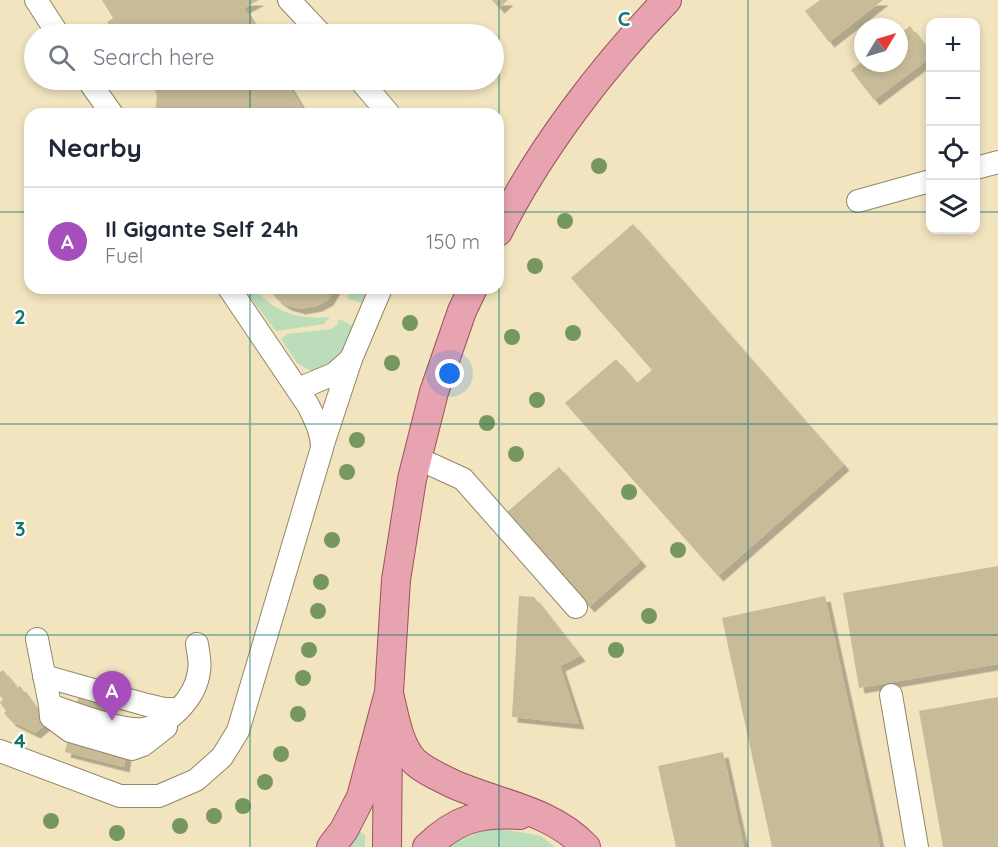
<!DOCTYPE html>
<html lang="en">
<head>
<meta charset="utf-8">
<style>
	body { margin:0; font-family:Quicksand,sans-serif; background:#f2f2f3; color:#1f2937 }
	.controls { position:absolute; right:18px; top:18px; display:grid; overflow:hidden; border-radius:12px; box-shadow:0 3px 9px #0003 }
	.controls button { width:54px; height:54px; display:grid; place-items:center; padding:0; border:0; border-bottom:2px solid #e0e1e3; background:#fff; color:#1f2937; font:30px sans-serif }
	.compass { position:absolute; left:854px; top:18px; width:54px; height:54px; border-radius:50%; background:#fff; box-shadow:0 3px 9px #0003; rotate:52deg }
	.you { position:absolute; left:450px; top:374px; width:21px; height:21px; margin:-15px; border:4px solid #fff; border-radius:50%; background:#1a73e8; box-shadow:0 0 0 9px #1a73e833 }
	.badge { display:grid; place-items:center; width:39px; height:39px; border-radius:50%; background:#a64ebb; color:#fff; font-size:20px; font-weight:700 }
	.pin { position:absolute; translate:-50% -50px; filter:drop-shadow(0 2px 3px #0008) }
	.pin::after { content:''; position:absolute; top:32px; width:21px; height:18px; background:inherit; clip-path:polygon(0 0,100% 0,50% 100%) }
	.list { margin:0; padding:0; list-style:none }
	h2 { display:flex; justify-content:space-between; align-items:center; height:78px; margin:0; padding:0 24px; font-size:26px }
	h2 small { font-size:20px; font-weight:400; color:#747a83 }
	.list li { display:grid; grid-template-columns:39px 1fr auto; gap:18px; align-items:center; box-sizing:border-box; height:108px; padding:0 24px; border-top:2px solid #e0e1e3 }
	.list b { display:block; font-size:22px; white-space:nowrap }
	.list p { margin:0; font-size:20px; white-space:nowrap; color:#747a83 }
	.list em { font-size:20px; font-style:normal; color:#747a83 }
	.icon { flex:none; width:33px; height:33px; fill:none; stroke:currentColor; stroke-width:2; stroke-linecap:round; stroke-linejoin:round }
	.map { position:relative; flex:none; width:998px; height:847px; overflow:hidden }
	.search { position:absolute; background:#fff; box-shadow:0 3px 9px #0003; left:24px; top:24px; width:480px; height:66px; display:flex; align-items:center; gap:15px; box-sizing:border-box; padding:0 21px; border-radius:33px; color:#747a83; font-size:22px }
	.panel { position:absolute; background:#fff; box-shadow:0 3px 9px #0003; left:24px; top:108px; width:480px; height:186px; border-radius:18px }
	.map>svg:first-child { display:block }
	.green { fill:#bcddb9 }
	.building { fill:#c8bb98; filter:url(#shadow) }
	.lines { fill:none; stroke-linecap:round; stroke-linejoin:round }
	.minor-casing { stroke:#938765; stroke-width:24 }
	.major-casing { stroke:#9d515b; stroke-width:30 }
	.minor { stroke:#fff; stroke-width:22 }
	.major { stroke:#e7a3b0; stroke-width:28 }
	.tree { fill:#76985f }
	.grid { fill:none; stroke:#0f766e; stroke-width:1.5; stroke-opacity:0.55 }
	.grid-label { font-size:20px; text-anchor:middle; font-weight:bold; fill:#0f766e; stroke:#fff; stroke-width:4.5; stroke-linejoin:round; paint-order:stroke }
</style>
</head>
<body>
<div class="map">
<svg width="998" height="847" viewBox="0 0 998 847">
	<defs>
		<filter id="shadow"><feDropShadow dx="5.5" dy="5.5" stdDeviation="0" flood-color="#0004"/></filter>
	</defs>
	<rect width="100%" height="100%" fill="#f1e4bf"/>
	<g class="green">
		<path d="M 243,288 L 255,288 C 274,313 299,320 330,317 L 324,324 L 276,331 Z"/>
		<polygon points="348,288 372,288 365,304 348,299"/>
		<polygon points="339,319 357,328 345,357 313,372 297,363 281,339 288,334 331,329 337,325"/>
		<polygon points="492,827 541,836 555,847 449,847 453,843"/>
		<polygon points="359,831 365,835 365,847 344,847"/>
	</g>
	<g class="building">
		<polygon points="102,0 259,0 244,8 260,34 115,34 107,22 113,18"/>
		<polygon points="492,0 508,0 499,8"/>
		<polygon points="820,0 883,0 829,42 805,11"/>
		<polygon points="910,26 930,53 930,58 874,100 851,70 863,61 863,63 899,63 899,34"/>
		<polygon points="149,80 286,80 306,114 155,114 157,95"/>
		<polygon points="633,224 844,465 718,576 565,403 616,359 637,383 652,370 571,278"/>
		<polygon points="268,288 335,288 328,300 317,306 300,309 286,305 277,299"/>
		<polygon points="559,467 641,561 589,607 506,513"/>
		<polygon points="998,566 998,664 859,688 843,593"/>
		<polygon points="519,596 534,597 580,656 560,666 579,724 512,717"/>
		<polygon points="825,596 880,847 772,847 722,618"/>
		<polygon points="3,670 17,688 20,686 37,709 39,708 46,724 35,733 11,721 4,713 6,711 0,703 3,699 0,696 0,672"/>
		<polygon points="82,682 113,690 101,736 126,756 124,767 65,752"/>
		<polygon points="998,697 998,847 943,847 919,711"/>
		<polygon points="723,752 744,847 676,847 658,766"/>
	</g>
	<g class="lines">
		<g class="minor-casing">
			<g id="minor">
				<polyline points="36,0 58,34"/>
				<polyline points="289,0 321,34"/>
				<polyline points="88,80 112,114"/>
				<polyline points="360,80 389,114"/>
				<polyline points="976,168 998,162"/>
				<polyline points="858,201 930,181"/>
				<polyline points="298,389 334,374 351,359"/>
				<polyline points="322,447 351,359 381,288"/>
				<polyline points="417,458 463,479 576,607"/>
				<path d="M 37,639 L 50,705 C 72,713 122,732 144,729 C 170,725 196,697 199,671 C 201,663 198,652 197,644"/>
				<polyline points="44,676 147,705 164,709 179,709"/>
				<polyline points="891,695 917,847"/>
				<polyline points="50,705 51,717 70,731 132,749 143,745 166,727"/>
				<path d="M 0,751 L 120,796 L 159,796 L 196,780 L 222,757 L 238,731 L 322,448 C 322,432 315,419 308,405 L 229,288"/>
			</g>
		</g>
		<g class="major-casing">
			<g id="major">
				<path d="M 498,232 C 539,150 603,66 667,0"/>
				<path d="M 389,694 C 395,716 398,745 415,762 C 425,771 439,777 451,783 C 497,804 550,809 586,847"/>
				<polyline points="331,847 344,830 361,797 389,692 396,580 412,479 434,392 462,311 473,288"/>
				<polyline points="387,847 388,736"/>
				<path d="M 427,847 C 456,819 480,812 520,815"/>
			</g>
		</g>
		<use href="#minor" class="minor"/>
		<use href="#major" class="major"/>
	</g>
	<g class="tree">
		<circle cx="599" cy="166" r="8"/>
		<circle cx="565" cy="221" r="8"/>
		<circle cx="535" cy="266" r="8"/>
		<circle cx="410" cy="323" r="8"/>
		<circle cx="573" cy="333" r="8"/>
		<circle cx="512" cy="337" r="8"/>
		<circle cx="392" cy="363" r="8"/>
		<circle cx="537" cy="400" r="8"/>
		<circle cx="487" cy="423" r="8"/>
		<circle cx="357" cy="440" r="8"/>
		<circle cx="516" cy="454" r="8"/>
		<circle cx="347" cy="472" r="8"/>
		<circle cx="629" cy="492" r="8"/>
		<circle cx="332" cy="540" r="8"/>
		<circle cx="678" cy="550" r="8"/>
		<circle cx="321" cy="582" r="8"/>
		<circle cx="318" cy="611" r="8"/>
		<circle cx="649" cy="616" r="8"/>
		<circle cx="309" cy="650" r="8"/>
		<circle cx="616" cy="650" r="8"/>
		<circle cx="303" cy="678" r="8"/>
		<circle cx="298" cy="714" r="8"/>
		<circle cx="281" cy="754" r="8"/>
		<circle cx="265" cy="782" r="8"/>
		<circle cx="243" cy="806" r="8"/>
		<circle cx="214" cy="816" r="8"/>
		<circle cx="51" cy="821" r="8"/>
		<circle cx="180" cy="826" r="8"/>
		<circle cx="117" cy="833" r="8"/>
	</g>
	<path class="grid" d="M 250,0 L 250,34M 499,0 L 499,847M 748,0 L 748,847M 250,80 L 250,114M 0,212 L 30,212M 498,212 L 930,212M 976,212 L 998,212M 250,288 L 250,847M 0,424 L 998,424M 0,635 L 998,635"/>
	<g class="grid-label">
		<text x="624" y="26">C</text>
		<text x="20" y="324">2</text>
		<text x="20" y="536">3</text>
		<text x="20" y="748">4</text>
	</g>
</svg>
<div class="controls">
<button>+</button>
<button>−</button>
<button><svg class="icon" aria-label="locate" viewBox="0 0 24 24"><circle cx="12" cy="12" r="6"/><path d="M12 2v4M12 18v4M2 12h4M18 12h4"/></svg></button>
<button><svg class="icon" aria-label="layers" viewBox="0 0 24 24"><path d="M12 4l9 5-9 5-9-5zM3 14l9 5 9-5"/></svg></button>
</div>
<svg class="compass" viewBox="-18 -18 36 36"><path d="M0-13l5 13h-10z" fill="#e53935"/><path d="M0 13l5-13h-10z" fill="#747a83"/></svg>
<div class="you"></div>
<div class="pin badge" style="left:112px;top:721px">A</div>
<div class="search"><svg class="icon" aria-label="search" viewBox="0 0 24 24"><circle cx="10" cy="10" r="6"/><path d="M15 15l6 6"/></svg>Search here</div>
<section class="panel">
<h2>Nearby<small></small></h2>
<ul class="list">
<li><span class="badge">A</span><div><b>Il Gigante Self 24h</b><p>Fuel</p></div><em>150 m</em></li>
</ul>
</section>
</div>
</body>
</html>
